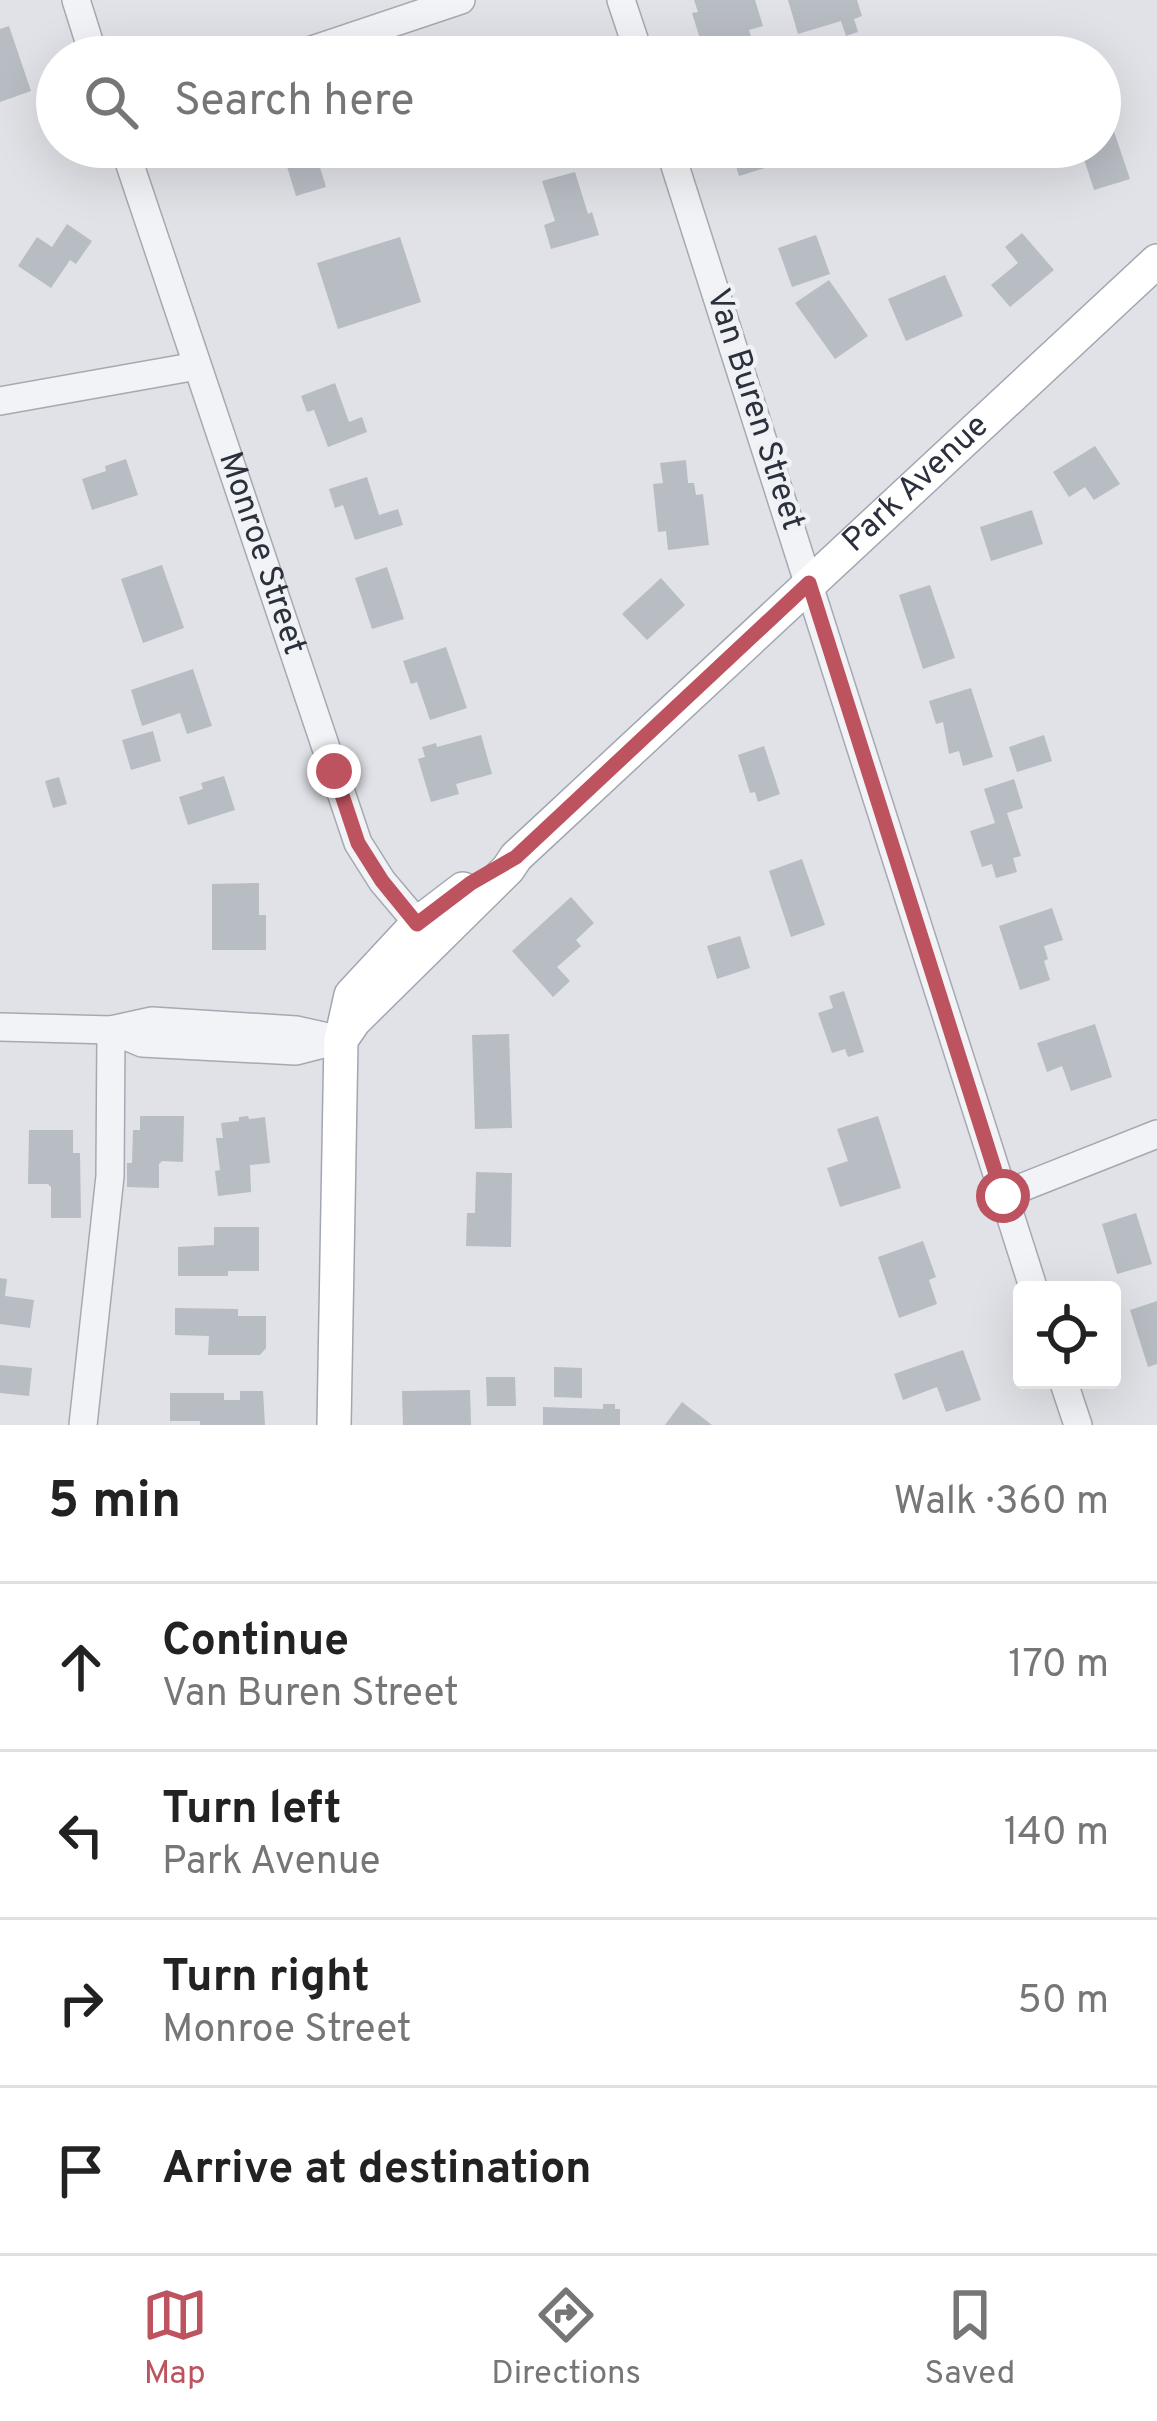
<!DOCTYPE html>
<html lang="en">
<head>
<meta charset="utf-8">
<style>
	body { margin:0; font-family:Overpass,sans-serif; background:#f6f6f6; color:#222 }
	.controls { position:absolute; right:36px; bottom:36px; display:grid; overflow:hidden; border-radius:12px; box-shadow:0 12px 48px #0002 }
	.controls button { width:108px; height:108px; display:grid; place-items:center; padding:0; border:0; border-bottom:3px solid #e0e0e0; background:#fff; color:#222; font:60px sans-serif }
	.stop { position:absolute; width:36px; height:36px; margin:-27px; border:9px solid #be5360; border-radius:50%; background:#fff }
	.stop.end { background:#be5360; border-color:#fff; box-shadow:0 3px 12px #0008 }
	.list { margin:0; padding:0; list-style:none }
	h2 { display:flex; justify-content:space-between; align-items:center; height:156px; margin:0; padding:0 48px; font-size:51px }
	h2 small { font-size:39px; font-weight:400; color:#767676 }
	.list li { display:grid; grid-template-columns:78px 1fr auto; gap:36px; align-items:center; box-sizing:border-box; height:168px; padding:0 48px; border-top:3px solid #e0e0e0 }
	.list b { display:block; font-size:45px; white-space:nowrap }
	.list p { margin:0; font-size:39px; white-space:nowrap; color:#767676 }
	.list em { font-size:39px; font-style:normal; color:#767676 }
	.icon { flex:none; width:66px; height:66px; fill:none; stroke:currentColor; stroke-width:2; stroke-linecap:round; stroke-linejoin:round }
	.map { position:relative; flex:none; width:1157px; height:1425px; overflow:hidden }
	.search { position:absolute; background:#fff; box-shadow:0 12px 48px #0002; left:36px; right:36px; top:36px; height:132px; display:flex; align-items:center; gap:30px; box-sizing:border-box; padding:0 42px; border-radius:66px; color:#767676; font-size:45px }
	.sheet { height:828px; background:#fff }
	nav { display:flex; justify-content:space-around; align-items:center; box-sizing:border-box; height:168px; border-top:3px solid #e0e0e0; background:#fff; font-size:33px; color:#767676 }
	nav a { display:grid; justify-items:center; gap:6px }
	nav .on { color:#be5360 }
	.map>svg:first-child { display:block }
	.building { fill:#b8bcc3 }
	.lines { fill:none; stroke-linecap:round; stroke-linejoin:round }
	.minor-casing { stroke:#a6a9b1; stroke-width:30 }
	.major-casing { stroke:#a1a7b1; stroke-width:36 }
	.minor { stroke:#f2f3f6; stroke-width:27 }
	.major { stroke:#fff; stroke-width:33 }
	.route { stroke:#be5360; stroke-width:15 }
	.labels { text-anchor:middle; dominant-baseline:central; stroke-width:9; stroke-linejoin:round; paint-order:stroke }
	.street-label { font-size:33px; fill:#2a313d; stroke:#eff1f5 }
</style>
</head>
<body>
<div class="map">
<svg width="1157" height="1425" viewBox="0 0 1157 1425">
	<rect width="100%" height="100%" fill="#e0e2e7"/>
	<g class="building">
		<polygon points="694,0 755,0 763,26 749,30 758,57 721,57 720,54 713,56 709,43 702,45 692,13 698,12"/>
		<polygon points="788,0 857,0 862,16 854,19 858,32 846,36 841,21 798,34"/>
		<polygon points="9,26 31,91 0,102 0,29"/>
		<polygon points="544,36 550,57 508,57 505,48"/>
		<polygon points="1100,90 1130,179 1094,190 1080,147 1100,147"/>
		<polygon points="281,147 328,147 331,157 318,161 326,187 296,196"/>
		<polygon points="730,147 783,147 787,161 739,176"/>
		<polygon points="575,172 588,214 592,212 599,235 551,249 544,225 555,221 542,181"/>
		<polygon points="67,224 92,241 76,264 70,260 51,288 18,266 37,237 52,247"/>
		<polygon points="1022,233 1054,270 1010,307 991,285 1018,263 1005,247"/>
		<polygon points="816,235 830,274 792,287 778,248"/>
		<polygon points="400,237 421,302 338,329 317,263"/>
		<polygon points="945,275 963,316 906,341 888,299"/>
		<polygon points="829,280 868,336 835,359 795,303"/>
		<polygon points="335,383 349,422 362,417 367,432 328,447 314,410 307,412 301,396"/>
		<polygon points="1095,446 1120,484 1094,500 1085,487 1069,497 1053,472"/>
		<polygon points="126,459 138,495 92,510 82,479 106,471 105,466"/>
		<polygon points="686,460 688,483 694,483 696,495 703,494 709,545 668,550 666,531 658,532 653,484 663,483 660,463"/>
		<polygon points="367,477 379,515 398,509 403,525 355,540 343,505 335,508 329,489"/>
		<polygon points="1032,510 1043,544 991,561 980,527"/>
		<polygon points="162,565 184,628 143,643 121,579"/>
		<polygon points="387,567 404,619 372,629 355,578"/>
		<polygon points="661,578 685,605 647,640 622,614"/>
		<polygon points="930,585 955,658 923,669 899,595"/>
		<polygon points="446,647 467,708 430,720 417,682 411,684 403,661"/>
		<polygon points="193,669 212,726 187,734 180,713 142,726 131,690"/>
		<polygon points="971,688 993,757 963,766 959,751 949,754 943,722 936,724 929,701"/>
		<polygon points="153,731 161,761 131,770 122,740"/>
		<polygon points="481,735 492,774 456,784 459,794 431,802 418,759 425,757 422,747 436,743 437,747"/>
		<polygon points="1044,735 1052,761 1017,772 1009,747"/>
		<polygon points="764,746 780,794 758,802 755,792 750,793 738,755"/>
		<polygon points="224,776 235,810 188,825 179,797 203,789 201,783"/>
		<polygon points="59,777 67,804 53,808 45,781"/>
		<polygon points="1014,779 1023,808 1007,813 1021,856 1013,858 1017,872 996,878 992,864 982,867 970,831 995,823 984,789"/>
		<polygon points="802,859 825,925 791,937 769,871"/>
		<polygon points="259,883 259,915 266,915 266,950 212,950 212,884"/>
		<polygon points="571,897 594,923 576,940 581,946 557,967 570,981 553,997 512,951"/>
		<polygon points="1052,908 1063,940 1044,946 1048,959 1044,961 1050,980 1020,990 999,926"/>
		<polygon points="740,936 750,968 717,979 707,946"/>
		<polygon points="844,991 864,1052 848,1057 845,1049 832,1053 818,1013 833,1008 829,996"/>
		<polygon points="1095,1024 1112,1077 1071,1091 1062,1066 1047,1072 1037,1043"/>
		<polygon points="509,1034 512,1128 475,1129 472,1035"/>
		<polygon points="140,1116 184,1116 183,1162 162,1161 159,1164 159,1188 127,1187 127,1163 132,1163 133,1130 140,1130"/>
		<polygon points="248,1116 249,1119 265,1117 270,1163 250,1165 251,1192 218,1196 215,1171 220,1170 216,1138 223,1138 221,1123 239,1121 239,1117"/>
		<polygon points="878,1116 901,1188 840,1207 827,1168 848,1161 837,1129"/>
		<polygon points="29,1130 73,1130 73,1153 80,1153 81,1218 51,1218 51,1187 48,1184 28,1184"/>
		<polygon points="476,1172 512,1173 511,1247 466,1246 467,1213 475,1213"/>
		<polygon points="1136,1213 1152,1264 1117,1274 1102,1224"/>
		<polygon points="214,1227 259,1227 259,1271 228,1271 228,1276 178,1276 178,1247 214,1245"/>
		<polygon points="923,1241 936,1277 929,1280 937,1304 899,1318 878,1257"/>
		<polygon points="0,1278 7,1279 5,1296 34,1300 30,1328 0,1324"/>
		<polygon points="1157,1301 1157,1364 1148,1367 1130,1310"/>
		<polygon points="175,1308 238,1309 238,1316 266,1316 266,1348 260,1355 208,1355 209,1336 175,1335"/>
		<polygon points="963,1350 981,1400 946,1412 937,1387 903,1400 894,1374"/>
		<polygon points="0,1365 32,1368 29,1396 0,1393"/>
		<polygon points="554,1367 582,1368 582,1398 554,1397"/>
		<polygon points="486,1377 515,1377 516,1406 487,1406"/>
		<polygon points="470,1390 471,1425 403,1425 402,1391"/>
		<polygon points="240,1391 263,1391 265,1425 200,1425 200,1421 170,1421 170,1393 224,1393 224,1400 240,1400"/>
		<polygon points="682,1402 712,1425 665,1425"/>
		<polygon points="603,1404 615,1404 615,1409 620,1409 620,1425 543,1425 543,1407 603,1409"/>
	</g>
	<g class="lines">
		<g class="minor-casing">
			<g id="minor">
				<polyline points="76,0 94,57"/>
				<polyline points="621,0 640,57"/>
				<polyline points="291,57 461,0"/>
				<path id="s1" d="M 124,147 L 358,843 L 382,881 L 431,939"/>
				<polyline points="669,147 1034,1290"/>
				<polyline points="0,401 197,366"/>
				<polyline points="0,1027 111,1030 152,1021 296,1030 341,1040"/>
				<polyline points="111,1030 142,1043 296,1051 331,1042"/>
				<polyline points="1003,1195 1157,1134"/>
				<polyline points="1063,1380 1078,1425"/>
				<polyline points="83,1425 110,1176 111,1030"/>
			</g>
		</g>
		<g class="major-casing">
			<g id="major">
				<path id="s2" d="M 341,1040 L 354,1021 L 508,869 L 516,857 L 1157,261"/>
				<polyline points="334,1425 341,1040 351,995 417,924 463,889"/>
			</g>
		</g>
		<use href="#minor" class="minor"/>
		<use href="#major" class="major"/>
	</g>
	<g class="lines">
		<polyline class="route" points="334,771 358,843 382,881 417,924 471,883 516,857 809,583 1003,1196"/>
	</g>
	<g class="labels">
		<g class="street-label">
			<text transform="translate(754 410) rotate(72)">Van Buren Street</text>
			<text stroke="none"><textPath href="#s2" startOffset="801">Park Avenue</textPath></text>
			<text stroke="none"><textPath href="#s1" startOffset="429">Monroe Street</textPath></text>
		</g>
	</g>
</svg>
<div class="controls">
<button><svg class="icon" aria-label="locate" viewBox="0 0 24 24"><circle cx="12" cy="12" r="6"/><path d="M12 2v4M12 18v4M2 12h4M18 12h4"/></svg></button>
</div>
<div class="stop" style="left:1003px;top:1196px"></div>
<div class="stop end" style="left:334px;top:771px"></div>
<div class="search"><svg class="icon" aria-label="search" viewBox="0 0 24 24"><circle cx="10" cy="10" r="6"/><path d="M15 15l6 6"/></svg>Search here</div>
</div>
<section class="sheet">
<h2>5 min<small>Walk · 360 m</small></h2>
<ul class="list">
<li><svg class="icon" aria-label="ahead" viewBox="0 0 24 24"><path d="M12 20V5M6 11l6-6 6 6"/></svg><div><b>Continue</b><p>Van Buren Street</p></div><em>170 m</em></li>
<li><svg class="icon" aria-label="left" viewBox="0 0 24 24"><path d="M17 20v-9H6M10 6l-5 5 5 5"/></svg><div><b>Turn left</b><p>Park Avenue</p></div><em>140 m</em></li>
<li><svg class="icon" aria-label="right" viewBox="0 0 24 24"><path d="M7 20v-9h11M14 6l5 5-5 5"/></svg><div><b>Turn right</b><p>Monroe Street</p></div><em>50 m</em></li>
<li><svg class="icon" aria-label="arrive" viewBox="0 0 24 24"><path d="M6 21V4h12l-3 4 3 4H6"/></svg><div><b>Arrive at destination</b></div></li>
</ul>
</section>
<nav>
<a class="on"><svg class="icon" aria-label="map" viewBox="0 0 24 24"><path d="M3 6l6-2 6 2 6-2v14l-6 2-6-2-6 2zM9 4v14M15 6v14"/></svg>Map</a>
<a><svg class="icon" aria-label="directions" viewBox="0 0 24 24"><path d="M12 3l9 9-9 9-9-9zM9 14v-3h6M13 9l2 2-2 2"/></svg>Directions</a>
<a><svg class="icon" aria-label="saved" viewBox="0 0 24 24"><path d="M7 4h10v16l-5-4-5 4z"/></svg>Saved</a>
</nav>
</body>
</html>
